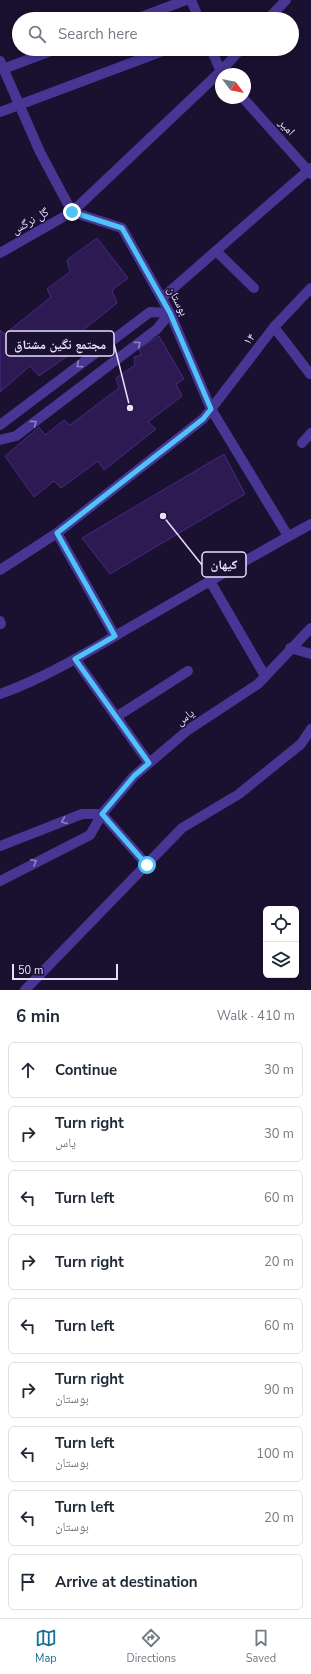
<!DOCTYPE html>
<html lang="en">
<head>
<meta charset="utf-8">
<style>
	body { margin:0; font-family:"Nunito Sans","Noto Naskh Arabic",sans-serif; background:#f6f6f7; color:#1f2937 }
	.controls { position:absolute; right:12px; bottom:12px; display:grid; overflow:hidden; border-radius:6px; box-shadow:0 2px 6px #0003 }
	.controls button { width:36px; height:36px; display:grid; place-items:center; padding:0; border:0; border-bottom:1px solid #e0e1e3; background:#fff; color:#1f2937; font:20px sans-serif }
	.compass { position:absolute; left:215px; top:68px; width:36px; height:36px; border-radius:50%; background:#fff; box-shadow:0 2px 6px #0003; rotate:122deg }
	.scale { position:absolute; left:12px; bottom:10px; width:106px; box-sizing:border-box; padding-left:4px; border:2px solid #e7deff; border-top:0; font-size:11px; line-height:14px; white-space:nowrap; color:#e7deff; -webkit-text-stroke:3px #1a1030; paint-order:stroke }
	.stop { position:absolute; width:12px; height:12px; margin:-9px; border:3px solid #4fc3f7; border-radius:50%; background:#fff }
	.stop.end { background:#4fc3f7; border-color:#fff; box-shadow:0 1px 4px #0008 }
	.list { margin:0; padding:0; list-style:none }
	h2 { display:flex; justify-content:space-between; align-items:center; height:52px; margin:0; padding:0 16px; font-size:17px }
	h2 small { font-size:13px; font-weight:400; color:#747a83 }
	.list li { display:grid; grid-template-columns:26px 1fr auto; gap:12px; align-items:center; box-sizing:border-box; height:56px; margin:0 8px 8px; padding:0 8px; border:1px solid #e0e1e3; border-radius:6px }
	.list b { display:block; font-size:15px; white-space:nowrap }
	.list p { margin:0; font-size:13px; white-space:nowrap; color:#747a83 }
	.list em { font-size:13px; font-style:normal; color:#747a83 }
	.icon { flex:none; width:22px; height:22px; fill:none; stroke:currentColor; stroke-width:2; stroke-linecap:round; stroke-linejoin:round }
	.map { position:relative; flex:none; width:311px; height:990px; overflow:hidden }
	.search { position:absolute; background:#fff; box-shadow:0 2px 6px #0003; left:12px; right:12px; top:12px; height:44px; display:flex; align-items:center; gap:10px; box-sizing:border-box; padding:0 14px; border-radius:22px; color:#747a83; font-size:15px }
	.sheet { height:628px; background:#fff }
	nav { display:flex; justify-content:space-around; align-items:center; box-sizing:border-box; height:56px; border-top:1px solid #e0e1e3; background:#fff; font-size:11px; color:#747a83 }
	nav a { display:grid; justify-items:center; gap:2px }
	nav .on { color:#166f91 }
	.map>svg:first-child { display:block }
	.building { fill:#2d1a52; stroke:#472a80 }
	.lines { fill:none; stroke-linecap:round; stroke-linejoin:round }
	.minor { stroke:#473693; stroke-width:10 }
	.oneway { stroke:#8f82c4 }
	.route { stroke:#4fc3f7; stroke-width:5 }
	.labels { text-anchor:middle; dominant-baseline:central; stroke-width:3; stroke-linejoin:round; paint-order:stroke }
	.street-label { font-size:12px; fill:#e7deff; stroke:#1a1030 }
	.leader { fill:none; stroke:#e7deff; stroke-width:1.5 }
	.callout-dot { fill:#e7deff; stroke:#1a1030; stroke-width:1.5 }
	.callout { fill:#1a1030; stroke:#e7deff; stroke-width:1.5 }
	.callout-label { font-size:13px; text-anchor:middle; font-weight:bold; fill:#e7deff }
</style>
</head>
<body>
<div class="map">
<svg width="311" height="990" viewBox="0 0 311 990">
	<rect width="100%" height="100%" fill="#1a1030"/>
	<g class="building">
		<polygon points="97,238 128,278 112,290 117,303 82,331 89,341 39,376 30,366 0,392 0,330 5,334 51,297 47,289 70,272 67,260"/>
		<polygon points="159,336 184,379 176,384 182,396 148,422 156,429 104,470 98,461 61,488 54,481 34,497 5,456 39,427 45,435 64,420 70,425 119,388 116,378 135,365 134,357 141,355 139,348"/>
		<polygon points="224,454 245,494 110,574 82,538"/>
	</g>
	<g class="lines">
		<g class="minor">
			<polyline points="191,0 199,19"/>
			<polyline points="136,19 186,0"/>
			<polyline points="268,19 286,0"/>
			<polyline points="211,49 222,74"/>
			<polyline points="0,61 40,152 72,212 122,228 170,313 211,409 203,419 57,533 0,570"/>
			<polyline points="3,69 56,49"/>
			<polyline points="243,98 311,174"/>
			<polyline points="0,112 168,49"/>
			<polyline points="216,251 254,288"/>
			<polyline points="0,253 72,212 220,72 241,49"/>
			<polyline points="162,298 311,168"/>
			<polyline points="274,327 310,374"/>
			<polyline points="0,425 150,312 170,313"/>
			<polyline points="0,440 16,436 157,329 170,313"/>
			<polyline points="302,443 311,433"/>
			<polyline points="57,533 115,636"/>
			<polyline points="288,536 211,409 274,327 311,288"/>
			<polyline points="210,581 265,676"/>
			<polyline points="0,621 1,624"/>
			<polyline points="290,648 311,654"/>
			<polyline points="75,659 149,763"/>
			<path d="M 0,694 C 45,678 86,653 127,629 C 188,594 249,558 311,524"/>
			<polyline points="116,717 188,671"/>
			<polyline points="102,814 147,865"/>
			<polyline points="0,846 82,814 102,814"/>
			<polyline points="0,881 90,835 102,814 134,776 188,730 258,684 311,628"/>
			<polyline points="25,990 182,828 239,794 301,744 311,729"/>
		</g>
	</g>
	<defs><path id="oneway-chevron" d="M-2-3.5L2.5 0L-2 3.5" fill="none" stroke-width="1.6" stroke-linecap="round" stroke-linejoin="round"/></defs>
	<g class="oneway">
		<use href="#oneway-chevron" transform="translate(138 344) rotate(-37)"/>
		<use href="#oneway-chevron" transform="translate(79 365) rotate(143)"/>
		<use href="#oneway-chevron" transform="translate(34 423) rotate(-37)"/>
		<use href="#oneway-chevron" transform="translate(64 821) rotate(159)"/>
		<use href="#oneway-chevron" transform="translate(34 862) rotate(-27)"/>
	</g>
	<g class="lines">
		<polyline class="route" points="72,212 122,228 170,313 211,409 203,419 57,533 115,636 75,659 149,763 134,776 102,814 147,865"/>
	</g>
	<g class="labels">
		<g class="street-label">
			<text transform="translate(287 127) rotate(48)">امیر</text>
			<text transform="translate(30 221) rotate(-30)">گل نرگس</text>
			<text transform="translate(178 301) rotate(63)">بوستان</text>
			<text transform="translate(249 339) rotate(-52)">۱۴</text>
			<text transform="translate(185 717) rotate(-36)">یاس</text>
		</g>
	</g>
	<path class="leader" d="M130 408L114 344M163 516L202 565"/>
	<g class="callout-dot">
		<circle cx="130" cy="408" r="4"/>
		<circle cx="163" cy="516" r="4"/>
	</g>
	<g class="callout">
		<rect x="6" y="331" width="108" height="25" rx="4"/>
		<rect x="202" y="552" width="44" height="25" rx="4"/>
	</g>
	<g class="callout-label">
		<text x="60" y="349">مجتمع نگین مشتاق</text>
		<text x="224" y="569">کیهان</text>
	</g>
</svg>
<div class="controls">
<button><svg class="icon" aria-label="locate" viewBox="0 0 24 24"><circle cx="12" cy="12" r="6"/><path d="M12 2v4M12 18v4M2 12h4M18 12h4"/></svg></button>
<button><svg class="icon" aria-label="layers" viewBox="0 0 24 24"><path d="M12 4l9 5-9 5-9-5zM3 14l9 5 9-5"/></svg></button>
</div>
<svg class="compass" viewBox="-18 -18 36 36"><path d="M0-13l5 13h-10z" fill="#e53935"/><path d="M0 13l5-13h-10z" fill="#747a83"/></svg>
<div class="scale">50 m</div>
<div class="stop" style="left:147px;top:865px"></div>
<div class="stop end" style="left:72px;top:212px"></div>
<div class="search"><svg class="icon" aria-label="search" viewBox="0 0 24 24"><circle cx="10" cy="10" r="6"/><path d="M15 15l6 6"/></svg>Search here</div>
</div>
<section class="sheet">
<h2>6 min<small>Walk · 410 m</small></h2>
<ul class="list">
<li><svg class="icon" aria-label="ahead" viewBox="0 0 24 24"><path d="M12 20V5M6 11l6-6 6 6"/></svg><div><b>Continue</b></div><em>30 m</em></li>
<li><svg class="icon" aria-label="right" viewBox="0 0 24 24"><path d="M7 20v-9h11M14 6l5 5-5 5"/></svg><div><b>Turn right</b><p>یاس</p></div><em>30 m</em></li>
<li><svg class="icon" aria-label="left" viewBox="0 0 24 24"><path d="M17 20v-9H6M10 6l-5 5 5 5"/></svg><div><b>Turn left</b></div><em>60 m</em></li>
<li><svg class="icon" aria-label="right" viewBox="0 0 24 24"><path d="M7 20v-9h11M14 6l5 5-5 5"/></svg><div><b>Turn right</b></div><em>20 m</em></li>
<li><svg class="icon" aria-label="left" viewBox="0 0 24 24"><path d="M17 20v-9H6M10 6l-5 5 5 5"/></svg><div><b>Turn left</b></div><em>60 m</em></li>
<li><svg class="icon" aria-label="right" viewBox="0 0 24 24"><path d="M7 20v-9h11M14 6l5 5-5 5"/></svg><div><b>Turn right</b><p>بوستان</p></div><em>90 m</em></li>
<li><svg class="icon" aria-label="left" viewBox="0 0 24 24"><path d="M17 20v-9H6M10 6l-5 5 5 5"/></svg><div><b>Turn left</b><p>بوستان</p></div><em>100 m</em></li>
<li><svg class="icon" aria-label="left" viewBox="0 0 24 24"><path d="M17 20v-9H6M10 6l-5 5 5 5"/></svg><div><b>Turn left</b><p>بوستان</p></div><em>20 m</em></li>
<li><svg class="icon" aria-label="arrive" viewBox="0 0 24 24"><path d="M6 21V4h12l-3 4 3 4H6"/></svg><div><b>Arrive at destination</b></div></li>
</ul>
</section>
<nav>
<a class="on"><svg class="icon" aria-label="map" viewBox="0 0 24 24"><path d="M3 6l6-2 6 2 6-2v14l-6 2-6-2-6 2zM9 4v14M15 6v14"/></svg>Map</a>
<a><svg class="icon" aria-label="directions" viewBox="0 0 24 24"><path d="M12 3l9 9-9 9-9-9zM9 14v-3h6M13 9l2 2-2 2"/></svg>Directions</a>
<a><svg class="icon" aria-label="saved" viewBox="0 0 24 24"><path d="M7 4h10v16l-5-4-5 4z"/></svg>Saved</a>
</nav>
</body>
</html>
